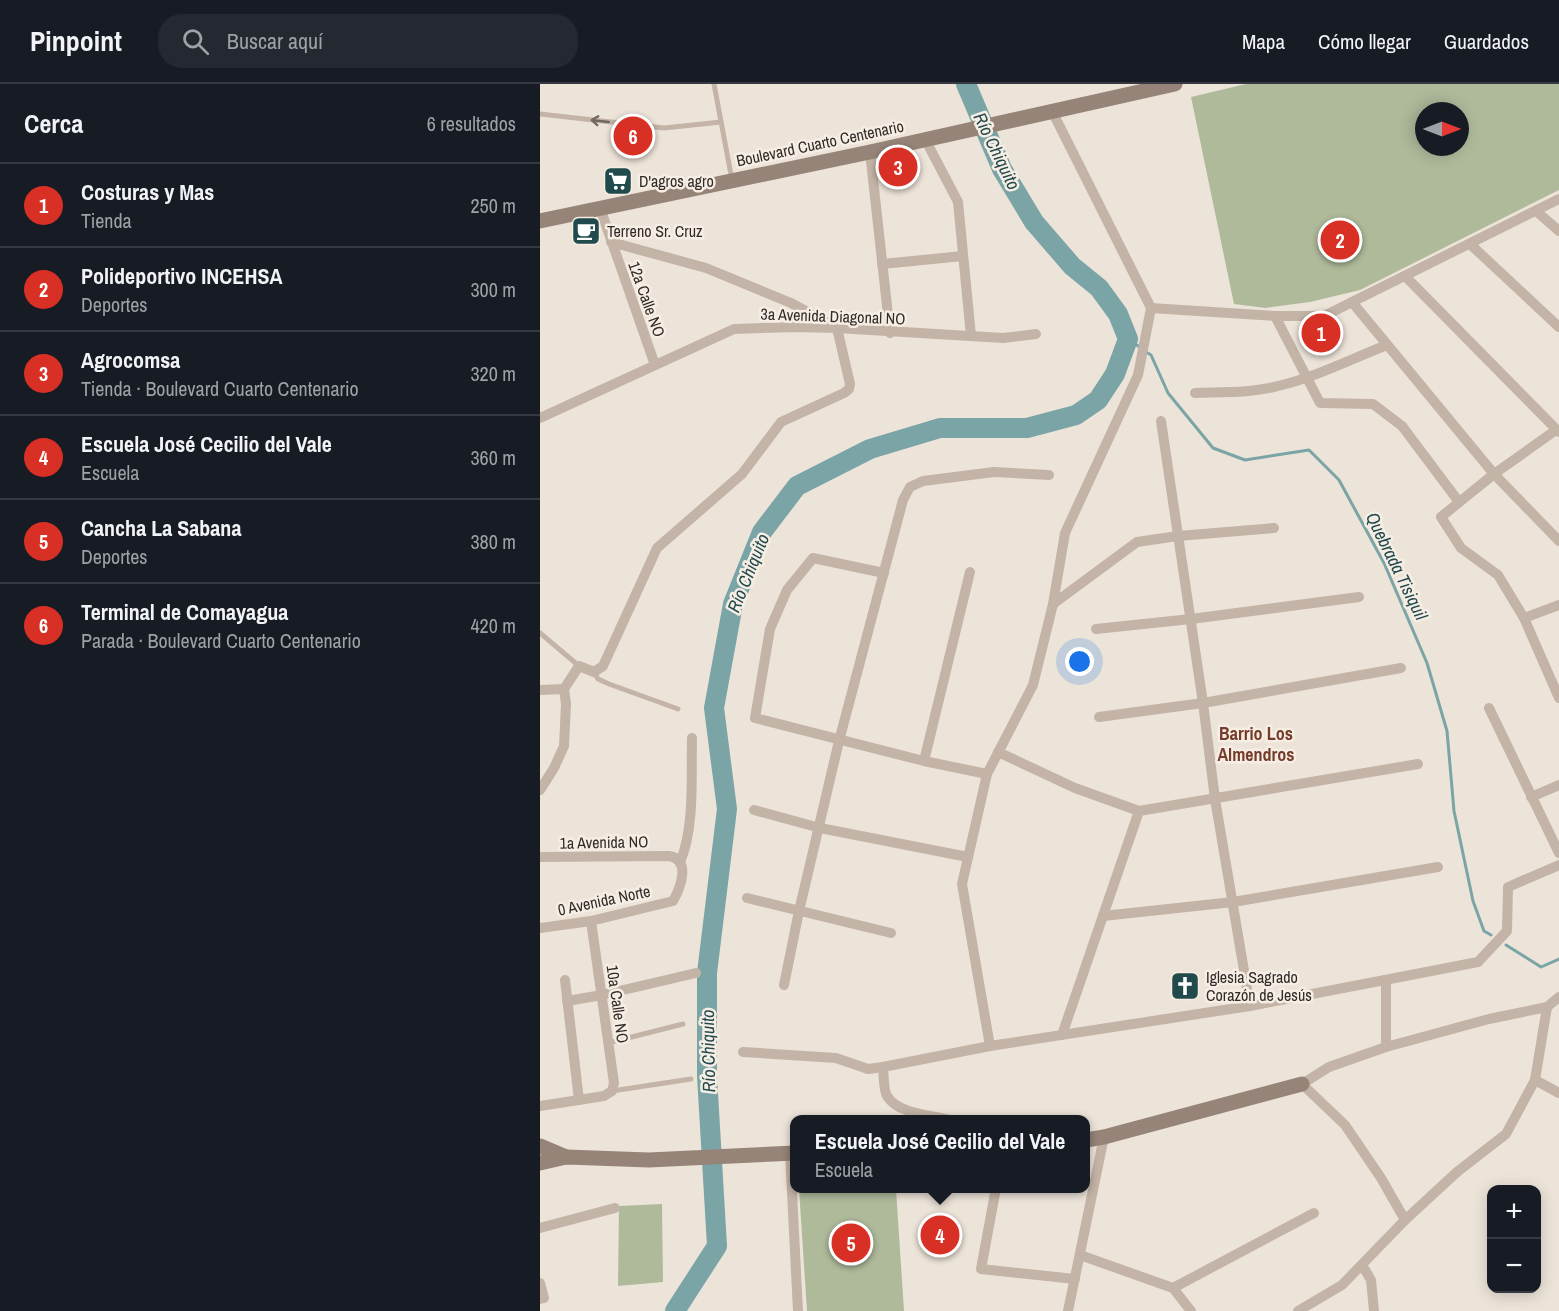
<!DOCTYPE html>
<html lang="es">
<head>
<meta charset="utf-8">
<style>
	body { margin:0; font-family:"Archivo Narrow",sans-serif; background:#242831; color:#f1f3f6 }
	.controls { position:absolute; right:18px; bottom:18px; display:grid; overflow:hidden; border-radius:12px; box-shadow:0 3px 15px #0003 }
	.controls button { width:54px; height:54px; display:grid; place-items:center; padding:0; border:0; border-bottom:2px solid #363941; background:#171b24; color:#f1f3f6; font:30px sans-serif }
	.compass { position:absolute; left:875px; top:18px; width:54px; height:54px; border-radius:50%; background:#171b24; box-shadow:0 3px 15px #0003; rotate:90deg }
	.you { position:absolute; left:540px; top:578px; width:21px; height:21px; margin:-15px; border:4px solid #fff; border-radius:50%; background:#1a73e8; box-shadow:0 0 0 9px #1a73e833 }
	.badge { display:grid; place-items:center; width:39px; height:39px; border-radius:50%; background:#d93025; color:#fff; font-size:20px; font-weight:700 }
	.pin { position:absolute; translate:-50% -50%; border:3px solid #fff; box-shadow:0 2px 6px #0006 }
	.popup { position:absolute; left:250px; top:1031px; width:300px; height:78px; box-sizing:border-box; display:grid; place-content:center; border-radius:12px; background:#171b24; filter:drop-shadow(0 2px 4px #0005); font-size:20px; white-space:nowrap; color:#9ea1a6 }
	.popup b { font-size:22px; color:#f1f3f6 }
	.popup::after { content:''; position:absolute; left:50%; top:100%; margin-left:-12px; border:12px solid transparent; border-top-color:#171b24 }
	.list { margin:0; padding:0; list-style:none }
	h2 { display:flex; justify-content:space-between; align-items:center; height:78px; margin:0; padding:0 24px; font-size:26px }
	h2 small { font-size:20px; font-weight:400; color:#9ea1a6 }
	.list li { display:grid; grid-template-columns:39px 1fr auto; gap:18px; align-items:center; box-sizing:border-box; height:84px; padding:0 24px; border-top:2px solid #363941 }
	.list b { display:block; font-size:22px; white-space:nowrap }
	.list p { margin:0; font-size:20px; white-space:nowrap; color:#9ea1a6 }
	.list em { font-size:20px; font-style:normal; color:#9ea1a6 }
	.icon { flex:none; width:33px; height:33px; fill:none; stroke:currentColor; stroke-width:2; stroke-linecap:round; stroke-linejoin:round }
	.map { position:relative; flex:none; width:1019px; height:1227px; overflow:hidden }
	header { display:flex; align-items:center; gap:36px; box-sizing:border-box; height:84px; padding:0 30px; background:#171b24; border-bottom:2px solid #363941 }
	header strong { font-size:28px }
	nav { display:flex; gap:33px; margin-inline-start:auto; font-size:21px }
	.search { width:420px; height:54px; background:#242831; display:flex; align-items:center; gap:15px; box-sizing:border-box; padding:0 21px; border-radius:24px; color:#9ea1a6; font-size:22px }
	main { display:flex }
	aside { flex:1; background:#171b24 }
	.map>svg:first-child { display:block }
	.green { fill:#afba9b; fill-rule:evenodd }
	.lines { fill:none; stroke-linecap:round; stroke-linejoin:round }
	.stream { stroke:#7ba4a7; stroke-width:3 }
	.river { stroke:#7ba4a7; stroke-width:20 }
	.lane { stroke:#c4b4a7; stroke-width:5 }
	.street { stroke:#c4b4a7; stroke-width:10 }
	.secondary { stroke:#978478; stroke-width:15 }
	.oneway { stroke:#736860 }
	.labels { text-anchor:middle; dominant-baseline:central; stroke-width:5; stroke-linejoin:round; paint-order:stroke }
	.street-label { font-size:16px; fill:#312a26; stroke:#f6eee4 }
	.poi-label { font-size:16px; fill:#312a26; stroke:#f6eee4; text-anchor:start }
	.water-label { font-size:18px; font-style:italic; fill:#214a4d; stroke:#f6eee4 }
	.neighbourhood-label { font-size:18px; font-weight:bold; fill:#763c29; stroke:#f6eee4 }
</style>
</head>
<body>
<header>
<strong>Pinpoint</strong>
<div class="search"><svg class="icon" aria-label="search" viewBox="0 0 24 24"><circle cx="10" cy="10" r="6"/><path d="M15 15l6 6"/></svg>Buscar aquí</div>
<nav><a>Mapa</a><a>Cómo llegar</a><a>Guardados</a></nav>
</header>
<main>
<aside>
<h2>Cerca<small>6 resultados</small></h2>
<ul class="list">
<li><span class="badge">1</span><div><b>Costuras y Mas</b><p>Tienda</p></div><em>250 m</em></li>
<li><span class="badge">2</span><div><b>Polideportivo INCEHSA</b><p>Deportes</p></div><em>300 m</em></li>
<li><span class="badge">3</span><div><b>Agrocomsa</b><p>Tienda · Boulevard Cuarto Centenario</p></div><em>320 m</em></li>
<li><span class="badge">4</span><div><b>Escuela José Cecilio del Vale</b><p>Escuela</p></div><em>360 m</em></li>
<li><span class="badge">5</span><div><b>Cancha La Sabana</b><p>Deportes</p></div><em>380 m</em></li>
<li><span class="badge">6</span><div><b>Terminal de Comayagua</b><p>Parada · Boulevard Cuarto Centenario</p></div><em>420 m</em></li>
</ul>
</aside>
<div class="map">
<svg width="1019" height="1227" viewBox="0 0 1019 1227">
	<rect width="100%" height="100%" fill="#ede4d9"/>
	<g class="green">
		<path d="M 706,0 L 1019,0 L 1019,106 L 820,206 L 770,218 L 725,224 L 694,220 L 651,13 ZM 884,27 L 920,27 L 920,63 L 884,63 Z"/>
		<polygon points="259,1105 356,1105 364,1227 267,1227"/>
		<polygon points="122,1120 123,1198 78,1202 79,1122"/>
	</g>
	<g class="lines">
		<g class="stream">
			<polyline points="588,255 601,264"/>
			<polyline points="606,268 611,271 628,309 673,364 705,376 769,366 799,396 844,479 887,579 907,647 914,727 933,817 944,847 951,851"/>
			<polyline points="966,861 1001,883 1019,875"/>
		</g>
		<polyline class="river" points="135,1227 177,1162 167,992 167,889 187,725 174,624 193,520 222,448 257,402 330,365 400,344 487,344 536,331 558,316 575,290 588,255 578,230 559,204 532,182 494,138 462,85 426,0"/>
		<g class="lane">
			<polyline points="174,0 192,96"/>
			<polyline points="0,30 124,44 181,38"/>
			<polyline points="0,549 39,582"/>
			<polyline points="54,588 58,595 69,600 138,625"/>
			<polyline points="68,959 143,940"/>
			<polyline points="72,1007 151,995"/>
		</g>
		<g class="street">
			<polyline points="385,55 418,118 431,252"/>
			<polyline points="330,68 350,249"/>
			<polyline points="60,124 115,281"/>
			<polyline points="996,127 1019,147"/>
			<polyline points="930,160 1019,243"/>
			<polyline points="342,180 423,172"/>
			<polyline points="865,192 1019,348"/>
			<polyline points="812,218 954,390 1019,457"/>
			<polyline points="611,224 735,232 784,232 1019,115"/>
			<polyline points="735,232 780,319 833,320 862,342 919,418"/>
			<path d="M 655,309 C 683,308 712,309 738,302 C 776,293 811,275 847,261"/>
			<polyline points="0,334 194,245 256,243 297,244 463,254 496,250"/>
			<polyline points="621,337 663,619 675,715 710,922"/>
			<polyline points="1016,346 954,390 901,433 921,464 958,491 984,534 1019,614"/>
			<polyline points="344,489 273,474 247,506 230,545 215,634 384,677 447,690"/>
			<polyline points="513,520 597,458 638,452 734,444"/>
			<polyline points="984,534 1019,521"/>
			<polyline points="556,545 651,535 819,513"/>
			<polyline points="0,606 24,605"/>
			<polyline points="949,624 1019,769"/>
			<polyline points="559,633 663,619 861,584"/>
			<polyline points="458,668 535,704 599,727"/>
			<polyline points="384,677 430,488"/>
			<polyline points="0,706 14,684 24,662 26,620 24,605 39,582 54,588 63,582 117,464 202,390 241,338 304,309 309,305 310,300 297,244 251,219 166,184 71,158"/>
			<polyline points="991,713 1019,701"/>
			<polyline points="214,726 280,744 428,773"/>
			<path d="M 0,773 L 129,772 C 151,775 141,803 133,817 L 51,837 L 0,844"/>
			<path d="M 140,778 C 155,744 151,691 152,654"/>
			<polyline points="207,814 351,849"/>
			<polyline points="563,832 693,818 898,783"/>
			<polyline points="25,896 39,1016"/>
			<polyline points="244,901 259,827 299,657 363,416 370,403 383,397 454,388 509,391"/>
			<polyline points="27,917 62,911 156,889"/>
			<polyline points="522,951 599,727 878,680"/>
			<polyline points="450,962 422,800 447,690 493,601 513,520 525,449 598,291 611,224 512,27"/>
			<polyline points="846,963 846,897"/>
			<polyline points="203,968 296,974 328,985 343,983"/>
			<polyline points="995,996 1019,1009"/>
			<polyline points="0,1022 64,1012 72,1007 74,999 51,837"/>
			<path d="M 410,1036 C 393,1031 357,1030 347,1012 C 343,1005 344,991 343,983 L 450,962 L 710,922 L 938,878 L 967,847 L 968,803 L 1019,781"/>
			<polyline points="250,1069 258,1227"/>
			<polyline points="456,1104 441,1185 535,1195"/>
			<polyline points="865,1136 841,1094 805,1041 762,1000 789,983 846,963 949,935 1007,923 1019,913"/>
			<polyline points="0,1144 75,1124"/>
			<polyline points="540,1171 633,1204 651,1227"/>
			<polyline points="822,1181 831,1196 834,1227"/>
			<polyline points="0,1199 4,1214 0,1215"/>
			<polyline points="633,1204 774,1129"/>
			<polyline points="528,1227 564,1053"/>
			<polyline points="758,1227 802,1201 865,1136 917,1088 966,1050 995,996 1007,923"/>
		</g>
		<g class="secondary">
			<polyline points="0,137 330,68 635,0"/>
			<polyline points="546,1056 564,1053 762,1000"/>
			<polyline points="0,1062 26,1073"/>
			<polyline points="0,1079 26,1073 109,1076 255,1069"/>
		</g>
	</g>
	<defs><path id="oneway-shaft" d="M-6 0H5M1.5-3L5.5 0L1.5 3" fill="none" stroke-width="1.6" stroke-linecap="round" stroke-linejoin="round" transform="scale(1.5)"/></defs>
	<use class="oneway" href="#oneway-shaft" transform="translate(60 37) rotate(-174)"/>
	<defs>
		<g id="supermarket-square" transform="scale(1.5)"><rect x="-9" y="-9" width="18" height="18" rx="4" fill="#214a4d" stroke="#f6eee4"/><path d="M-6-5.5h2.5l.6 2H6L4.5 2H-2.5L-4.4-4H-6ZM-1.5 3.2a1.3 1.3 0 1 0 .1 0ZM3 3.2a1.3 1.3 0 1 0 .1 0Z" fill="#fff"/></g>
		<g id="cafe-square" transform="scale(1.5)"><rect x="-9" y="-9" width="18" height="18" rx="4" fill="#214a4d" stroke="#f6eee4"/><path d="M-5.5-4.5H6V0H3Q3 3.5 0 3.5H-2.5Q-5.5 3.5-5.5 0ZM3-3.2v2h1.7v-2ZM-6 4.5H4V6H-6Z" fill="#fff"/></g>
		<g id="church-square" transform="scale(1.5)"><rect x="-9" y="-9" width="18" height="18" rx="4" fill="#214a4d" stroke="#f6eee4"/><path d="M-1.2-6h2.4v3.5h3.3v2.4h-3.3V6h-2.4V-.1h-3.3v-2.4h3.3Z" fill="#fff"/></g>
	</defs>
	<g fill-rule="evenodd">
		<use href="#supermarket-square" x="78" y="97"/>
		<use href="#cafe-square" x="46" y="147"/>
		<use href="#church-square" x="645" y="902"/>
	</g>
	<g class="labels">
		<g class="street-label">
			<text transform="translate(280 59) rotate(-12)">Boulevard Cuarto Centenario</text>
			<text transform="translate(107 215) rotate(70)">12a Calle NO</text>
			<text transform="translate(293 232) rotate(2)">3a Avenida Diagonal NO</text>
			<text transform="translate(64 758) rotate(-1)">1a Avenida NO</text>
			<text transform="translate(64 816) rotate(-12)">0 Avenida Norte</text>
			<text transform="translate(78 920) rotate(82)">10a Calle NO</text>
		</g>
		<g class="poi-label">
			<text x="99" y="97">D'agros agro</text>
			<text x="67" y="147">Terreno Sr. Cruz</text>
			<text x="666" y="893">Iglesia Sagrado<tspan x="666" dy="18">Corazón de Jesús</tspan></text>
		</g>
		<g class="water-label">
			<text transform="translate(457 67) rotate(64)">Río Chiquito</text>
			<text transform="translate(857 482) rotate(64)">Quebrada Tisiquil</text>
			<text transform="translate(208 489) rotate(-68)">Río Chiquito</text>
			<text transform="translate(168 967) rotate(-91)">Río Chiquito</text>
		</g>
		<g class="neighbourhood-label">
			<text x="716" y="649">Barrio Los<tspan x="716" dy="21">Almendros</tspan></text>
		</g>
	</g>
</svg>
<div class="controls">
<button>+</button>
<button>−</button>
</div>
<svg class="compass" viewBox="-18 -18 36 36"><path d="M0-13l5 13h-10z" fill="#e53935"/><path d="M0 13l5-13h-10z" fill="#9ea1a6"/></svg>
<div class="you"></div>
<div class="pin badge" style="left:781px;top:249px">1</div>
<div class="pin badge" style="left:800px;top:156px">2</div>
<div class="pin badge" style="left:358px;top:83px">3</div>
<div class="pin badge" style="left:400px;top:1151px">4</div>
<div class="popup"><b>Escuela José Cecilio del Vale</b>Escuela</div>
<div class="pin badge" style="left:311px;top:1159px">5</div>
<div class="pin badge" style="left:93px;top:52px">6</div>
</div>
</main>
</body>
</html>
